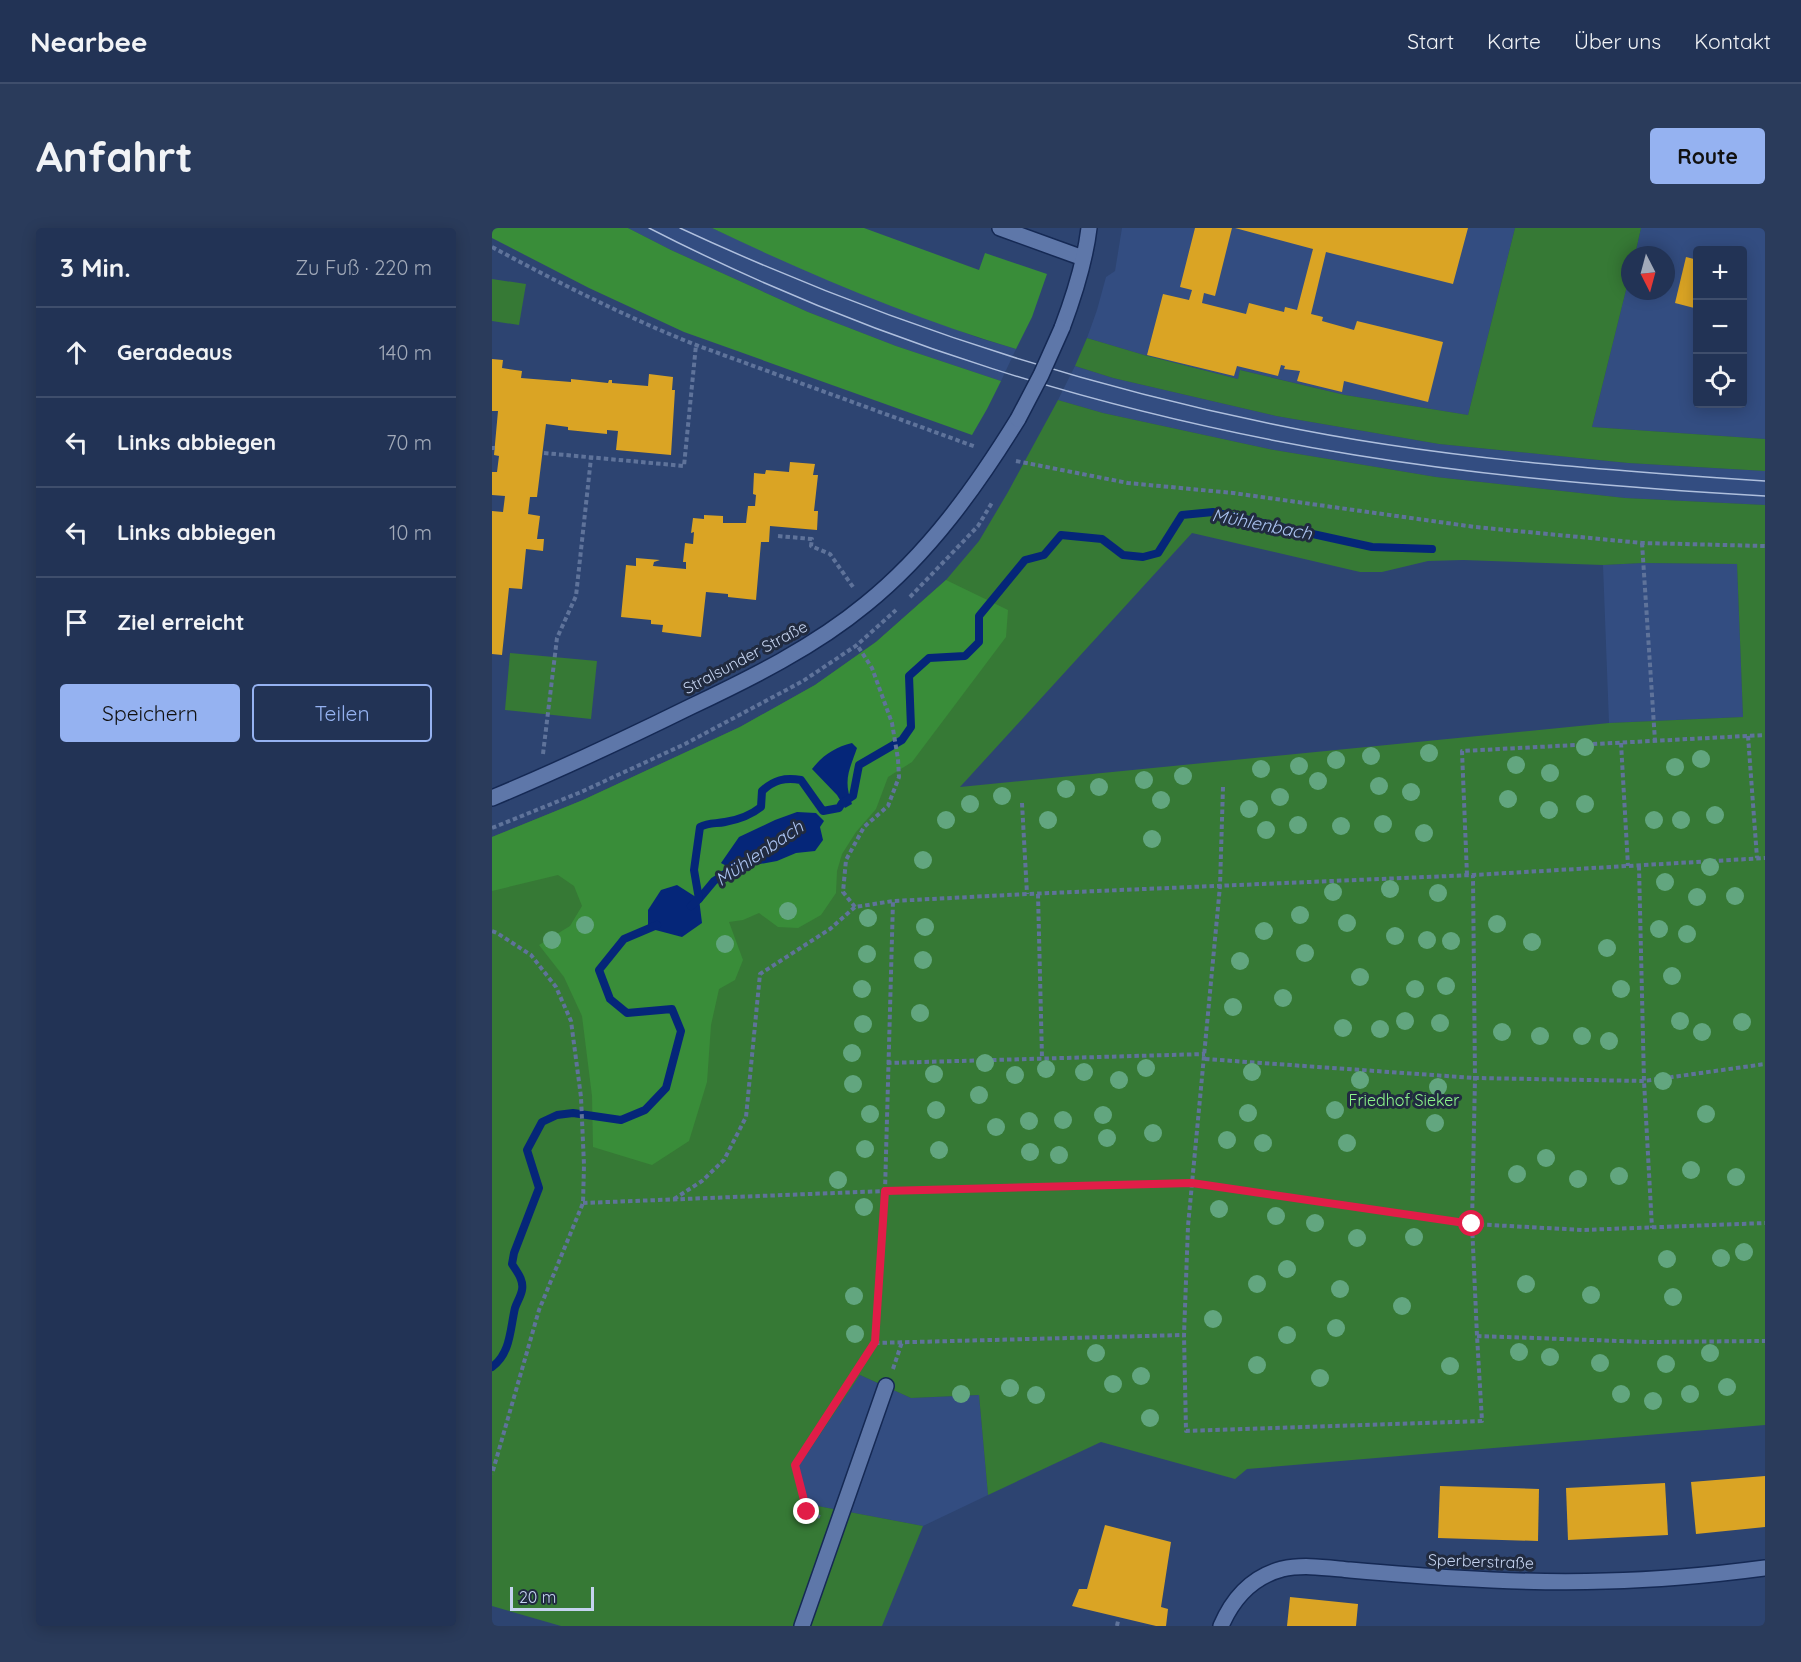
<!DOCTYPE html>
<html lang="de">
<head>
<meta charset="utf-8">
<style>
	body { margin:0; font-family:Quicksand,sans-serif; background:#2a3b5b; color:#f1f3f6 }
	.controls { position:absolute; right:18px; top:18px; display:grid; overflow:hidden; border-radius:6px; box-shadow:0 3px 15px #0003 }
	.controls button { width:54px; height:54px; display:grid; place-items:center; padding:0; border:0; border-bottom:2px solid #3f4e6c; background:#235; color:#f1f3f6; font:30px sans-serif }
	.compass { position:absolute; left:1129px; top:18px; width:54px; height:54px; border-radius:50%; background:#235; box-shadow:0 3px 15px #0003; rotate:174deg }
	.scale { position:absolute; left:18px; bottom:15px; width:84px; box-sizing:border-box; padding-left:6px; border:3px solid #c5d3ef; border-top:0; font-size:16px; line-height:21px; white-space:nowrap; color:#c5d3ef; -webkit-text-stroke:4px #212b40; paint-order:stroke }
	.stop { position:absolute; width:18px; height:18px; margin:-14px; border:4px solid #e11d48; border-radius:50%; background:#fff }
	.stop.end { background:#e11d48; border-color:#fff; box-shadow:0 2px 6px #0008 }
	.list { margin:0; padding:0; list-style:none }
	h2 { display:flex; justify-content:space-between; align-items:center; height:78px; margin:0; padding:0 24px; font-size:26px }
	h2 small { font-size:20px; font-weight:400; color:#a2aab9 }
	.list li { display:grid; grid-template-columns:39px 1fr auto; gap:18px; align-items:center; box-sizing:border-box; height:90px; padding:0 24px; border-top:2px solid #3f4e6c }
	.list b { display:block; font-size:22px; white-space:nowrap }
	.list em { font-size:20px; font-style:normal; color:#a2aab9 }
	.actions { display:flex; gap:12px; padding:18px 24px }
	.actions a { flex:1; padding:14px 0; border:2px solid #95b2f1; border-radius:6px; text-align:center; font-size:21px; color:#95b2f1 }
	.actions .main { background:#95b2f1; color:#111 }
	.icon { flex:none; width:33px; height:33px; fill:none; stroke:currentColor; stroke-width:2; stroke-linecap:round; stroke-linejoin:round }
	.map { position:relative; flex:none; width:1273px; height:1398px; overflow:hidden; border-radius:6px }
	header { display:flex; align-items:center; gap:36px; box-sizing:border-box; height:84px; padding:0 30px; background:#235; border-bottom:2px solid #3f4e6c }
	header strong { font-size:28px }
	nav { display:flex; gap:33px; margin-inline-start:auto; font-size:21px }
	.intro { display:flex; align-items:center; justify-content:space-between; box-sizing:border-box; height:144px; padding:0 36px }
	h1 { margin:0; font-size:42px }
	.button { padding:15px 27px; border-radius:6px; background:#95b2f1; color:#111; font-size:21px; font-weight:700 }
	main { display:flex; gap:36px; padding:0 36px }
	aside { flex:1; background:#235; border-radius:6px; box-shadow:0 3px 15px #0003 }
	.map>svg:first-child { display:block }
	.built { fill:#334d81; fill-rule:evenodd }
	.green { fill:#367935; fill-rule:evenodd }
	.forest { fill:#398d39 }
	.water { fill:#052679 }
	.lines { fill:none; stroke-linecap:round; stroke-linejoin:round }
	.stream { stroke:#052679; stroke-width:8 }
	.building { fill:#daa424 }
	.minor-casing { stroke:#152954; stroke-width:18 }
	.path { stroke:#5f739a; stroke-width:4; stroke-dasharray:4.5 3; stroke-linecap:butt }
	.minor { stroke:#5e77a9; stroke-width:15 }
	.tram { stroke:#afbfdd; stroke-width:1.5 }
	.minor-bridge-casing { stroke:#152954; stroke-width:18; stroke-linecap:butt }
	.minor-bridge { stroke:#5e77a9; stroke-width:15 }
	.tree { fill:#62a67f }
	.route { stroke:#e11d48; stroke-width:8 }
	.labels { text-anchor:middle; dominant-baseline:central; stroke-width:6; stroke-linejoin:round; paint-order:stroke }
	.street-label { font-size:16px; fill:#c5d3ef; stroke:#212b40 }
	.park-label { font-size:16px; fill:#8df68a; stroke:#212b40 }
	.water-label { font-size:18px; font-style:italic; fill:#abc3f1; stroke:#212b40 }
</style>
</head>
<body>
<header>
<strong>Nearbee</strong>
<nav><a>Start</a><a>Karte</a><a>Über uns</a><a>Kontakt</a></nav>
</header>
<div class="intro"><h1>Anfahrt</h1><a class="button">Route</a></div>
<main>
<aside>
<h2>3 Min.<small>Zu Fuß · 220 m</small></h2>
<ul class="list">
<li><svg class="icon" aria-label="ahead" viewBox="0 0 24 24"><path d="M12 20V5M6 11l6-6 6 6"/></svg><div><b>Geradeaus</b></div><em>140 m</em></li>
<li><svg class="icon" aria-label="left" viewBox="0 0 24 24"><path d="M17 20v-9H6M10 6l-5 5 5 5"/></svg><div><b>Links abbiegen</b></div><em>70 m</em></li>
<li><svg class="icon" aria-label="left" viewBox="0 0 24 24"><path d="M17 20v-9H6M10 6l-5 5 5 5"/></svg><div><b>Links abbiegen</b></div><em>10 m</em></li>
<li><svg class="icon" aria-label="arrive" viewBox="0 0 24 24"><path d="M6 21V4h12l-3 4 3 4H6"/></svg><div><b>Ziel erreicht</b></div></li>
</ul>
<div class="actions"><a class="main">Speichern</a><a>Teilen</a></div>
</aside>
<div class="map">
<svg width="1273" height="1398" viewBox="0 0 1273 1398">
	<rect width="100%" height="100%" fill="#2d4471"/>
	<g class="built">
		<polygon points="136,0 220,0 330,49 404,79 487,110 524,121 509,153 404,118 316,84 179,22"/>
		<polygon points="630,0 1023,0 976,187 853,167 749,142 746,151 652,127 595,110 605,82 614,49 623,43"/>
		<path d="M 1149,0 L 1273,0 L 1273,211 L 1100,199 L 1138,46 L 1138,63 L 1174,63 L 1174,27 L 1143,27 ZM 1206,22 L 1250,22 L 1250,176 L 1206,176 Z"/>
		<polygon points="583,138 621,150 784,188 947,216 1136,235 1273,243 1273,277 1133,270 944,249 777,221 611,185 566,172"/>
		<polygon points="1151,335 1245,336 1251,489 1117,495 1111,337"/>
		<polygon points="368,1147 419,1170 487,1167 496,1267 431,1298 315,1276 306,1239"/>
	</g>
	<g class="green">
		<polygon points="1023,0 1149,0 1143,27 1138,27 1138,46 1100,199 1273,211 1273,243 1136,235 947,216 784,188 621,150 583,138 595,110 652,127 746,151 748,142 853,167 976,187"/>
		<polygon points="0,51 34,56 27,97 0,93"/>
		<path d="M 566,172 L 611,185 L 777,221 L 944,249 L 1133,270 L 1273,277 L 1273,1197 L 755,1241 L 743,1251 L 609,1214 L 496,1267 L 487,1167 L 419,1170 L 368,1147 L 306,1239 L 315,1276 L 431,1298 L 390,1398 L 69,1398 L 0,1378 L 0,609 L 91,572 L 248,499 L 323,457 L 384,414 L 454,352 L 487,313 L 516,264 ZM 700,305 L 868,344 L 890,344 L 936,333 L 971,332 L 1111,337 L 1151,335 L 1245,336 L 1251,489 L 1117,495 L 468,559 Z"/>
		<polygon points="18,425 105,433 99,491 13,482"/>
	</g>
	<g class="forest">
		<polygon points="0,0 136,0 179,22 316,84 404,118 509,153 495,181 480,207 192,104 97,60 0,10"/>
		<path d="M 220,0 L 372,0 L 487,42 L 493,25 L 555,46 L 540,89 L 524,121 C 420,90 318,47 220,0 Z"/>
		<polygon points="454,352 516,382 514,409 420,534 396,549 384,581 364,604 350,626 345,643 344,665 329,687 306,700 286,699 267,685 251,692 237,694 251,732 243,752 227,761 219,797 215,854 197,913 160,937 101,919 100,868 90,788 72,749 47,717 78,698 90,678 82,658 66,647 0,663 0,609 91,572 248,499 323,457 384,414"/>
	</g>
	<g class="water">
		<path d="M 360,515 L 365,520 C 357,543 351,552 360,576 L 353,580 L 345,567 L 320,541 C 330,528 343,519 360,515 Z"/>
		<polygon points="305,584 324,585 332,593 328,599 331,612 323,623 304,625 285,633 240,641 229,635 247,609 283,592"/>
		<polygon points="185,657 207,671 210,695 190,709 156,700 156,682 169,662"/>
	</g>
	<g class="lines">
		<g class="stream">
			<polyline points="207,671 222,653 248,636"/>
			<path d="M 199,678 L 207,671 L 202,642 L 208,599 C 217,594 224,596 233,594 C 245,592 259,587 269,579 L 270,563 C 282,552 293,549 309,552 L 331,583 L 347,580 L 350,575 L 361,568 L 367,537 L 410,512 L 419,499 L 417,448 L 437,430 L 473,428 L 487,414 L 487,388 L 533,332 L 552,327 L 569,307 L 610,311 L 631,327 L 651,329 L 666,325 L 690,287 L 721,284 L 880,319 L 940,321"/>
			<path d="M 0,1139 C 19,1125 18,1101 23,1080 C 25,1074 29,1068 30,1062 C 32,1052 25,1044 20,1036 L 22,1025 L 47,960 L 35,922 L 50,894 L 65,887 L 81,885 L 129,892 L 153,882 L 174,860 L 189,803 L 180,781 L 135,785 L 118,771 L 107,742 L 132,711 L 165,697"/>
		</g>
	</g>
	<g class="building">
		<polygon points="703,0 740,0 723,68 712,65 710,75 754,86 757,75 792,84 793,79 805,82 821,21 743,0 976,0 961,56 834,24 819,86 831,89 830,93 862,102 865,93 951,114 936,174 852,153 850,164 805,153 808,143 792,141 793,138 789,137 786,148 745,138 742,148 655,127 671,66 697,72 700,62 688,59"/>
		<polygon points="1194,29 1206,32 1206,81 1183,75"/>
		<polygon points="0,131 11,132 10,140 30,143 29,150 79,154 79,151 116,155 117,152 120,152 120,155 156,158 157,146 181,149 180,162 183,162 179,227 124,222 126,203 115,202 115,206 76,202 76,199 54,196 45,269 38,269 36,286 48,288 45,311 52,311 51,323 34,321 30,361 17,360 10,427 0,426 0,283 11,284 13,268 0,267 0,244 5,244 7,228 2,227 6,183 0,183"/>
		<polygon points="298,234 323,236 321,247 326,247 322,283 326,283 325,302 278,298 277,314 269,314 264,372 236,369 236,366 214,364 209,409 170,404 171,397 159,396 159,392 129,389 134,337 144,338 144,330 168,332 162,334 161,338 194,341 194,334 191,334 193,315 201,316 202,304 199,305 201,290 212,291 212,287 231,288 231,295 254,295 256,278 263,278 264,267 261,266 262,245 273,246 274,242 297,244"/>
		<polygon points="1273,1248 1273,1299 1204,1306 1199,1254"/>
		<polygon points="1173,1255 1176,1307 1076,1312 1074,1260"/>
		<polygon points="948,1258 1047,1261 1046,1313 946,1310"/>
		<polygon points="613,1297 679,1314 669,1379 676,1381 674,1398 664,1398 580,1378 587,1361 595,1361"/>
		<polygon points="798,1369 866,1376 864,1398 795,1398"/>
	</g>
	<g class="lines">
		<g class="minor-casing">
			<g id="minor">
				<polyline points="508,0 591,30"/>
				<path d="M 570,100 C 582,68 593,34 597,0"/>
				<path d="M 0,570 C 67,542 133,511 198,479 C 259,450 322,419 374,376 C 437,325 484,259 526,191"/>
				<polyline points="310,1398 394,1158"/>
				<path d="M 729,1398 C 741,1370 760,1349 790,1341 C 812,1336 836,1340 858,1342 C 893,1345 928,1348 963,1350 C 1013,1353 1064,1355 1114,1353 C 1167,1352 1220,1347 1273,1340"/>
			</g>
		</g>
		<g class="path">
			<path d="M 0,19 C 67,55 134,89 204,117 L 484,219"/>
			<polyline points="0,220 3,220"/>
			<polyline points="52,225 192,238 204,117"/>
			<polyline points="524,233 636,255 741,265 983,299 1150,315 1273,318"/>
			<polyline points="286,308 320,311 319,318 338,326 361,359"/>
			<polyline points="1150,315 1163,513"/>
			<polyline points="418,369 486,298 501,273"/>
			<polyline points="1256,508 1265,630"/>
			<polyline points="1129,515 1136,638"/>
			<polyline points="51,526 65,410 84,368 99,230"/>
			<polyline points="731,559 728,658 696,998 692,1107 694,1203 990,1193 985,1108 980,996 983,850 981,647"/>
			<polyline points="530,575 535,666"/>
			<polyline points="0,600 89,564 193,516 311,453 365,417 404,382"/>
			<polyline points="1147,638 1152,853 1160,1000"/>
			<polyline points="975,647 970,523 1273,507"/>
			<polyline points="546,666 550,830"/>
			<polyline points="363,679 351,664 354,632 372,599 396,578 407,549 406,531 400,495 380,440 365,417"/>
			<polyline points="0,703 5,705 39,727 64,759 79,793 89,869 92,937 91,975 47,1082 0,1246"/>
			<polyline points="713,831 983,850 1152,853 1273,836"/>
			<polyline points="395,835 713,826"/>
			<polyline points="182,971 210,953 232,932 254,889 268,746 338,701 363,679 401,673 535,666 981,647 1273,630"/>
			<polyline points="91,975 393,963 700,955 980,996 1091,1002 1273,995"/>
			<polyline points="985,1108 1156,1114 1273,1113"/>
			<polyline points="383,1115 692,1107"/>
			<polyline points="401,1141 410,1114"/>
			<polyline points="328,1289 315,1284 303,1237 383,1115 393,963 401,673"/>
			<polyline points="625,1398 626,1393"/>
		</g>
		<use href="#minor" class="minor"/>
		<g class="tram">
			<path d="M 157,0 C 377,113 619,187 863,227 C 998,249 1136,260 1273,268"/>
			<path d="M 188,0 C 377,88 576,154 780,196 C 942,230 1108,242 1273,253"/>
		</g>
		<g class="minor-bridge-casing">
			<polyline id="minor-bridge" points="526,191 549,147 570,100"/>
		</g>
		<use href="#minor-bridge" class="minor-bridge"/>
	</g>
	<g class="tree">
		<circle cx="1093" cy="519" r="9"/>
		<circle cx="937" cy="525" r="9"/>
		<circle cx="879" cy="528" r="9"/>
		<circle cx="1209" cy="531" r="9"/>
		<circle cx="844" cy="532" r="9"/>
		<circle cx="1024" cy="537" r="9"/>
		<circle cx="807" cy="538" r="9"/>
		<circle cx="1183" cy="539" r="9"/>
		<circle cx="769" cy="541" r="9"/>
		<circle cx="1058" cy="545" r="9"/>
		<circle cx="691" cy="548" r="9"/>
		<circle cx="652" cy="552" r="9"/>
		<circle cx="826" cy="553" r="9"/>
		<circle cx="887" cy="558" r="9"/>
		<circle cx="607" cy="559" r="9"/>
		<circle cx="574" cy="561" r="9"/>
		<circle cx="919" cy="564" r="9"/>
		<circle cx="510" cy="568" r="9"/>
		<circle cx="788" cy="569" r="9"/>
		<circle cx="1016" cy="571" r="9"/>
		<circle cx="669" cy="572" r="9"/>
		<circle cx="478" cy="576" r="9"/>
		<circle cx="1093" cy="576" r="9"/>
		<circle cx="757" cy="581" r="9"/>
		<circle cx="1057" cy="582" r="9"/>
		<circle cx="1223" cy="587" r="9"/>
		<circle cx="454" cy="592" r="9"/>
		<circle cx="556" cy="592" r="9"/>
		<circle cx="1162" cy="592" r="9"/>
		<circle cx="1189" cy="592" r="9"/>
		<circle cx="891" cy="596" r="9"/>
		<circle cx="806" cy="597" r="9"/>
		<circle cx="849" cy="598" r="9"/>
		<circle cx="774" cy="602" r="9"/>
		<circle cx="932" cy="605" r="9"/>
		<circle cx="660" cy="611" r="9"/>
		<circle cx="431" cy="632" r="9"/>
		<circle cx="1218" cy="639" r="9"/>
		<circle cx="1173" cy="654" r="9"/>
		<circle cx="898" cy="661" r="9"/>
		<circle cx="841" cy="664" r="9"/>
		<circle cx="946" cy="665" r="9"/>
		<circle cx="1243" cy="668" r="9"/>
		<circle cx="1205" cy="669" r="9"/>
		<circle cx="296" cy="683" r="9"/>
		<circle cx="808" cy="687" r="9"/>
		<circle cx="376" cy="690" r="9"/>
		<circle cx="855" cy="695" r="9"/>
		<circle cx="1005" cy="696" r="9"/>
		<circle cx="93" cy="697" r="9"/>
		<circle cx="433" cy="699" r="9"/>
		<circle cx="1167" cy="701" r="9"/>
		<circle cx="772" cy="703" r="9"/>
		<circle cx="1195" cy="706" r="9"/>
		<circle cx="903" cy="708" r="9"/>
		<circle cx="60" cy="712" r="9"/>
		<circle cx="935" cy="712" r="9"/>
		<circle cx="959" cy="713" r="9"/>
		<circle cx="1040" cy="714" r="9"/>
		<circle cx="233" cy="716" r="9"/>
		<circle cx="1115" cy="720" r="9"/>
		<circle cx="813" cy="725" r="9"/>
		<circle cx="375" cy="726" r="9"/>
		<circle cx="431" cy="732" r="9"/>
		<circle cx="748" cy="733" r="9"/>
		<circle cx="1180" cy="748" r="9"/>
		<circle cx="868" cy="749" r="9"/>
		<circle cx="954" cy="758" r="9"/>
		<circle cx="370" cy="761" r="9"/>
		<circle cx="923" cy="761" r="9"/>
		<circle cx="1129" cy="761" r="9"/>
		<circle cx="791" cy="770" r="9"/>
		<circle cx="741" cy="779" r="9"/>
		<circle cx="428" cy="785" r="9"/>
		<circle cx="913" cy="793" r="9"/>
		<circle cx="1188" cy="793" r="9"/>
		<circle cx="1250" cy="794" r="9"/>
		<circle cx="948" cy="795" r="9"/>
		<circle cx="371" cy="796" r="9"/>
		<circle cx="851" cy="800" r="9"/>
		<circle cx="888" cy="801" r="9"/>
		<circle cx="1010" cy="804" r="9"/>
		<circle cx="1210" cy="804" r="9"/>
		<circle cx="1048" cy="808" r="9"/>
		<circle cx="1090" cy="808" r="9"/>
		<circle cx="1117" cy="813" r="9"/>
		<circle cx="360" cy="825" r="9"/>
		<circle cx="493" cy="835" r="9"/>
		<circle cx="654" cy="840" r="9"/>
		<circle cx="554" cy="841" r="9"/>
		<circle cx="592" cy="844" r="9"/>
		<circle cx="760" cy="844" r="9"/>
		<circle cx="442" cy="846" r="9"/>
		<circle cx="523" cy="847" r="9"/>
		<circle cx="627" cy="852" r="9"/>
		<circle cx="868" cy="852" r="9"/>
		<circle cx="1171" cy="853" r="9"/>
		<circle cx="361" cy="856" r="9"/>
		<circle cx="946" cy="859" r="9"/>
		<circle cx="487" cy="867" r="9"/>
		<circle cx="444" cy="882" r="9"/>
		<circle cx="843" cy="882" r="9"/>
		<circle cx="756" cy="885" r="9"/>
		<circle cx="378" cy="886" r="9"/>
		<circle cx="1214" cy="886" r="9"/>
		<circle cx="611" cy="887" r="9"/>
		<circle cx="571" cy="892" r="9"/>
		<circle cx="537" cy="893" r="9"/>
		<circle cx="943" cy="895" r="9"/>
		<circle cx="504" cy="899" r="9"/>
		<circle cx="661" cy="905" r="9"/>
		<circle cx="615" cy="910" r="9"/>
		<circle cx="735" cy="912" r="9"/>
		<circle cx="771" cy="915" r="9"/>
		<circle cx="855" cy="915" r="9"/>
		<circle cx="373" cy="921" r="9"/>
		<circle cx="447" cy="922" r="9"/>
		<circle cx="538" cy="924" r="9"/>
		<circle cx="567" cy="927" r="9"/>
		<circle cx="1054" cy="930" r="9"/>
		<circle cx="1199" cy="942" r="9"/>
		<circle cx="1025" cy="946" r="9"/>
		<circle cx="1127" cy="948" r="9"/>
		<circle cx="1244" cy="949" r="9"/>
		<circle cx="1086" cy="951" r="9"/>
		<circle cx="346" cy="952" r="9"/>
		<circle cx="372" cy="979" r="9"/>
		<circle cx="727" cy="981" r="9"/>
		<circle cx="784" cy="988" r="9"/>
		<circle cx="823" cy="995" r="9"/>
		<circle cx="922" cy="1009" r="9"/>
		<circle cx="865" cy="1010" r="9"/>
		<circle cx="1252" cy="1024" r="9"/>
		<circle cx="1229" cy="1030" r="9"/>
		<circle cx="1175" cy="1031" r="9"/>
		<circle cx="795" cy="1041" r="9"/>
		<circle cx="765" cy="1056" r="9"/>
		<circle cx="1034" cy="1056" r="9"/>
		<circle cx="848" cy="1061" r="9"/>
		<circle cx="1099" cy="1067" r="9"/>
		<circle cx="362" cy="1068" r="9"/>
		<circle cx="1181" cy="1069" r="9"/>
		<circle cx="910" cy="1078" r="9"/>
		<circle cx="721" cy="1091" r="9"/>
		<circle cx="844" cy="1100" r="9"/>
		<circle cx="363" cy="1106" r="9"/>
		<circle cx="795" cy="1107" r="9"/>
		<circle cx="1027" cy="1124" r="9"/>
		<circle cx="604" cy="1125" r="9"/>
		<circle cx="1218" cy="1125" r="9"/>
		<circle cx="1058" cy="1129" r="9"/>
		<circle cx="1108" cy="1135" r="9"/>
		<circle cx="1174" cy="1136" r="9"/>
		<circle cx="765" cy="1137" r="9"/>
		<circle cx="958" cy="1138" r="9"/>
		<circle cx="649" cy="1148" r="9"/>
		<circle cx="828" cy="1150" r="9"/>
		<circle cx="621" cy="1156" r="9"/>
		<circle cx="1235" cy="1159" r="9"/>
		<circle cx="518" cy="1160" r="9"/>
		<circle cx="469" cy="1166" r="9"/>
		<circle cx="1129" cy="1166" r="9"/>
		<circle cx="1198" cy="1166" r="9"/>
		<circle cx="544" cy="1167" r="9"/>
		<circle cx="1161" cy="1173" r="9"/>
		<circle cx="658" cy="1190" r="9"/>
	</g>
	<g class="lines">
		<polyline class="route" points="315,1284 303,1237 383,1114 393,963 700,955 980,996"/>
	</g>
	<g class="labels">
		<g class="street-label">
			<text transform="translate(253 429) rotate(-28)">Stralsunder Straße</text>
			<text transform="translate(989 1333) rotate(2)">Sperberstraße</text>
		</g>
		<g class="park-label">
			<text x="912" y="872">Friedhof Sieker</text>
		</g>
		<g class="water-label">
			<text transform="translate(770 296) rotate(11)">Mühlenbach</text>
			<text transform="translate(267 625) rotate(-34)">Mühlenbach</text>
		</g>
	</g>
</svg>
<div class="controls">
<button>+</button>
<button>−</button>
<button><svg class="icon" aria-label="locate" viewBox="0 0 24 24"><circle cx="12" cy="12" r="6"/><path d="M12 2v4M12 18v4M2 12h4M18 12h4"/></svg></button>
</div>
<svg class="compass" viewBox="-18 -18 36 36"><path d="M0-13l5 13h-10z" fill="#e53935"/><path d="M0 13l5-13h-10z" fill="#a2aab9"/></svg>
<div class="scale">20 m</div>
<div class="stop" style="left:980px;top:996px"></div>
<div class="stop end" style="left:315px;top:1284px"></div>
</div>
</main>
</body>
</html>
